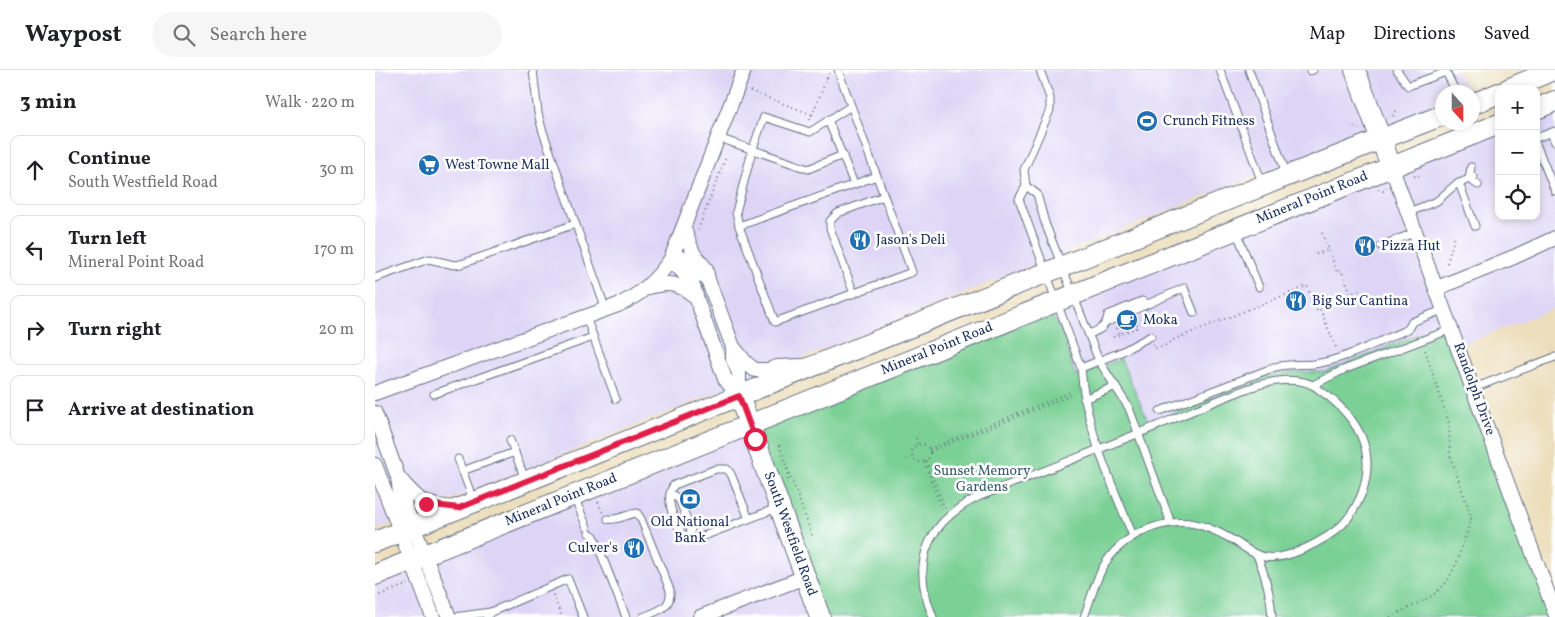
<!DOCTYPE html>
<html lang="en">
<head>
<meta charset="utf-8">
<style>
	body { margin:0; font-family:Vollkorn,serif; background:#f6f6f6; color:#202124 }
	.controls { position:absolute; right:15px; top:15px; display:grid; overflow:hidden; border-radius:10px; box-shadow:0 2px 8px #0003 }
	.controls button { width:45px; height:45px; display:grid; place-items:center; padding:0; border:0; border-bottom:1px solid #e0e0e0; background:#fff; color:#202124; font:25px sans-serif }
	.compass { position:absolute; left:1060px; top:15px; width:45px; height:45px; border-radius:50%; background:#fff; box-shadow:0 2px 8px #0003; rotate:159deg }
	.stop { position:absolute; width:15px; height:15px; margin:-11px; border:4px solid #e11d48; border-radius:50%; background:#fff }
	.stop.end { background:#e11d48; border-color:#fff; box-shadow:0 1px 5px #0008 }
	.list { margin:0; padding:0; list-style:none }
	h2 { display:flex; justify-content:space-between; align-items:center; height:65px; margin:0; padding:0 20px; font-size:21px }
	h2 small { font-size:16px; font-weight:400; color:#757577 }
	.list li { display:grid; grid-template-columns:32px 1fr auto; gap:15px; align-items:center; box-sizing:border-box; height:70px; margin:0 10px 10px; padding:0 10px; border:1px solid #e0e0e0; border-radius:10px }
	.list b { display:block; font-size:19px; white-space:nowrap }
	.list p { margin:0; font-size:16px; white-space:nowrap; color:#757577 }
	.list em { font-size:16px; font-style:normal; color:#757577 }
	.icon { flex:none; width:28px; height:28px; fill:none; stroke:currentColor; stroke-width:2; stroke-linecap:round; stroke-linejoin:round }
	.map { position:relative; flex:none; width:1180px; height:547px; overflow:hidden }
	header { display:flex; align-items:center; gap:30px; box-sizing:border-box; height:70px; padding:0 25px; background:#fff; border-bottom:1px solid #e0e0e0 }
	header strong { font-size:24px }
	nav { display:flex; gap:28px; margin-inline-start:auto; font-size:18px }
	.search { width:350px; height:45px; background:#f6f6f6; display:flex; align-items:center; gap:12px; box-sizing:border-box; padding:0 18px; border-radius:28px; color:#757577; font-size:19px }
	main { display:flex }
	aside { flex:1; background:#fff }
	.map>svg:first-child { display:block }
	.built { fill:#ded5f6 }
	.green { fill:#7ad095; stroke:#4a807a }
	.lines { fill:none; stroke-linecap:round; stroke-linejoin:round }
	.lane-casing { stroke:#646c7f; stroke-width:9 }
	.street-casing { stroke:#646c7f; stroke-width:16 }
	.secondary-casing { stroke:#646c7f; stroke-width:22 }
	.path { stroke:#646c7f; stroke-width:2; stroke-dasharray:1 4; stroke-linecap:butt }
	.lane { stroke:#fff; stroke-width:7 }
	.street { stroke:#fff; stroke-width:14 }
	.secondary { stroke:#fff; stroke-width:20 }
	.route { stroke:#e11d48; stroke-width:6 }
	.labels { text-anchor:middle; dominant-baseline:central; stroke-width:5; stroke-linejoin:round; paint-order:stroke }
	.poi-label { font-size:14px; fill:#1b2f5e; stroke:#fff; text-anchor:start }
	.street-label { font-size:14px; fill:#1b2f5e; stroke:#fff }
	.park-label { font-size:14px; fill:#385f6e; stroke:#fff }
</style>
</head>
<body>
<header>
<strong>Waypost</strong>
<div class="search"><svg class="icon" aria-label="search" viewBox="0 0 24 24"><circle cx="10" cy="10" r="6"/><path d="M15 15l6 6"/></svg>Search here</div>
<nav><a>Map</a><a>Directions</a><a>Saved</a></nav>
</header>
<main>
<aside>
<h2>3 min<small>Walk · 220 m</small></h2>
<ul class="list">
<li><svg class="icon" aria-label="ahead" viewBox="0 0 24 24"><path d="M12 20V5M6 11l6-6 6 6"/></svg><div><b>Continue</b><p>South Westfield Road</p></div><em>30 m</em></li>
<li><svg class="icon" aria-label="left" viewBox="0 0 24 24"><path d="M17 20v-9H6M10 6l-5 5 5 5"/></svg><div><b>Turn left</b><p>Mineral Point Road</p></div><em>170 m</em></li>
<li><svg class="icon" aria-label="right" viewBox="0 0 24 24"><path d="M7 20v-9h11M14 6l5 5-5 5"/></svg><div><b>Turn right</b></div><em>20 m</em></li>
<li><svg class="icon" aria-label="arrive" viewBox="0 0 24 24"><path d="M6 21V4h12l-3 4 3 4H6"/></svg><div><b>Arrive at destination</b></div></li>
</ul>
</aside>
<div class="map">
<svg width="1180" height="547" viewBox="0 0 1180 547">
	<rect width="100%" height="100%" fill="#fff"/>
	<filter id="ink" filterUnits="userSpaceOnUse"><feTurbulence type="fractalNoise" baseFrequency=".02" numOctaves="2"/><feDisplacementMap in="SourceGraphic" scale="10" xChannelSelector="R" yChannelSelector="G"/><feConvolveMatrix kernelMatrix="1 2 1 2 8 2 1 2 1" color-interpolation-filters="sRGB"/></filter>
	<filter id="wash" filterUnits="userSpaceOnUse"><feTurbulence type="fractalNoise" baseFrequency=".0096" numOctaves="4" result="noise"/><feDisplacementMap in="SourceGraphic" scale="20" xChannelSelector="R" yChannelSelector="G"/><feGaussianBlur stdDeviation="1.12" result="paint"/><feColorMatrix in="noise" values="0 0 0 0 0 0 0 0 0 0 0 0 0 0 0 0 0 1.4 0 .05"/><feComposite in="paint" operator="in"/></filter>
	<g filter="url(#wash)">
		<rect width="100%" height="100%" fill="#ecdebb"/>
		<g class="built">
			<polygon points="0,0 1082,0 1094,22 1068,22 1067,45 901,110 897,99 0,460"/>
			<polygon points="1180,31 1180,238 1083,276 1074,252 950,302 919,302 889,306 773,353 746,289 700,306 688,265 671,235 1124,54 1124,146 1161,146 1161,39"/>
			<polygon points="375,354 445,547 0,547 0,505"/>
		</g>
		<polygon class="green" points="671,235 688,265 700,306 746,289 774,353 889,306 919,302 950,302 1074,252 1180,547 445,547 375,354"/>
	</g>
	<g filter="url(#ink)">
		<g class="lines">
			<g class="lane-casing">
				<g id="lane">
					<polyline points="158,0 163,43 167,59 231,240"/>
					<polyline points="463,0 537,202 400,252 364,156 361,142 377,81 389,47 435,62 476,36"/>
					<path d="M 665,0 L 675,28 L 675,40 L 649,100 L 651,116 L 644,129 L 706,298 C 710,357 736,412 758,466"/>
					<polyline points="845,0 888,115"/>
					<polyline points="874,0 912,106"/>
					<polyline points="1022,0 1033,16 1071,2"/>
					<polyline points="1070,0 1081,22"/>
					<polyline points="935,1 938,0"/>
					<polyline points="453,50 479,114"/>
					<polyline points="1176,63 1180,72"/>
					<polyline points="344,68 433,99 468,85"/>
					<polyline points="1161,68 1180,61"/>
					<polyline points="1161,74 1180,121"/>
					<polyline points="1094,109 1096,97"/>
					<polyline points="1094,109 1103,115"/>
					<polyline points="1084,113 1100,156"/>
					<polyline points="651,116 662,124 670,153 724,291 754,338 794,448 794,453"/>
					<polyline points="1034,142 1062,131 1080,115 1099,107"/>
					<polyline points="364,156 502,106"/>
					<polyline points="861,161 884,217"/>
					<polyline points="1006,176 1041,162"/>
					<polyline points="0,208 54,189 79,195 86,194 200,154"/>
					<polyline points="479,224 455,158 455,151 463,143 509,126"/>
					<polyline points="211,247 241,329"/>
					<polyline points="732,252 809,218 819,243"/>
					<path d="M 714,264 C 725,260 731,257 733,245 L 767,231 L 773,234"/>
					<polyline points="706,298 746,282 776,266"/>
					<polyline points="938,315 968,300 1077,259"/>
					<polyline points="1099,318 1180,287"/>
					<polyline points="59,324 218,267"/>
					<polyline points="709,329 741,316"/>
					<path d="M 785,341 L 900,297 C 913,294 926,295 939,294 C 969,290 1005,271 1033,259 L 1037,252 L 1070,239"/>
					<polyline points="135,370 150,409"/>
					<polyline points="83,389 99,432"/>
					<polyline points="87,401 140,382"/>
					<polyline points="296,424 304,429 316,460 314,467"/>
					<polyline points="199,427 212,457"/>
					<path d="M 233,449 C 243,451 251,444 262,443 L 266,449 L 295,520 C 297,538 283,541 268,547"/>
					<path d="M 374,449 L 356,404 L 352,399 L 341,399 L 299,415 C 288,428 300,451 307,464 L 321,469 L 402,438"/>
					<polyline points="214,463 219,466 251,547"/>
					<path d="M 882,485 C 890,504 896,526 897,547"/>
					<polyline points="116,542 193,509 208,547"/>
					<polyline points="79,547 116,542 112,547"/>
					<path d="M 558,547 C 535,493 551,453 603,427 C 656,406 709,385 762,364 C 800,349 838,331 877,317 C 894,311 922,306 939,316 C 944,319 948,323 953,326 C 985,352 1001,382 987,423 C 982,435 977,445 967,455 C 951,470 912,491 890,487 C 877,485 867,475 856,469 C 849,465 841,461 833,458 C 798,443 752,461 731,492 C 720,509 716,529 709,547"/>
				</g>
			</g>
			<g class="street-casing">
				<g id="street">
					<polyline points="1016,96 1180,543"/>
					<polyline points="309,159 318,183 331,199 333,210 358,277 358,289 364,303 364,326"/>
					<polyline points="298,185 313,191 326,206"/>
					<path d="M 296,189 C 307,203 318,208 321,227 L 350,309 L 364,326"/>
					<path d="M 273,217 C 295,212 303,212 321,227"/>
					<polyline points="1062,218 1139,187 1180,168"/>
					<polyline points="358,277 371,293 380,300 393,300 402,297 427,296"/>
					<path d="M 0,323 L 243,235 C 266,225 282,210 296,189 L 369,0"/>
					<polyline points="0,343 23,407 25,423 74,547"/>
					<polyline points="0,395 58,547"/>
					<path d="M 23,407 C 46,433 46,435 81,438"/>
					<polyline points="325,547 430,507"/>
				</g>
			</g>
			<g class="secondary-casing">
				<g id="secondary">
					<polyline points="980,0 1016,96"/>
					<polyline points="1133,19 1178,0"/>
					<polyline points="1098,34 1124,23"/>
					<polyline points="1161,39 1180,31"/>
					<polyline points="364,326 445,547"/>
					<polyline points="0,472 912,106 1068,45"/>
					<polyline points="0,505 1124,54"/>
				</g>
			</g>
			<g class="path">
				<polyline points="375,21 438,45"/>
				<polyline points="1018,46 1021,41"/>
				<polyline points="435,50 454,3"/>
				<polyline points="979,57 984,59"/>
				<polyline points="1039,106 1043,107 1046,102"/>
				<polyline points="1003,119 1008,121 1011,117"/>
				<polyline points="323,160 351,87"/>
				<polyline points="947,163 954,180"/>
				<polyline points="941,184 954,180 962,202 966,200 976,223"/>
				<polyline points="1072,193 1080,166"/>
				<polyline points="960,230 987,219"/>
				<polyline points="939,234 958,226"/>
				<polyline points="760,249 763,257 761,258 764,261"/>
				<polyline points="742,258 745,264"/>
				<polyline points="738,267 761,258"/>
				<polyline points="778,274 780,278 788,277 800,269 932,216 942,241 945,239 962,280"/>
				<polyline points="541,368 543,375"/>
				<circle cx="546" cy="383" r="9"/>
				<polyline points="404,375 437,465"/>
				<polyline points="554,379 696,322"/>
				<polyline points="555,381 697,325"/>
				<polyline points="532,389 538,386"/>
				<polyline points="551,391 570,438"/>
				<polyline points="549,392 567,439"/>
				<polyline points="412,399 413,412"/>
				<polyline points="223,432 228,443"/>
				<polyline points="178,525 187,547"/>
				<polyline points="0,527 33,514"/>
				<polyline points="1015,547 1057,526 1072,512 1082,492 1096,449 1092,434 1075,385 1074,353 1050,280"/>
			</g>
			<use href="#lane" class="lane"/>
			<use href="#street" class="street"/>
			<use href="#secondary" class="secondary"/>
		</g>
	</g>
	<g class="lines" filter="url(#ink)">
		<polyline class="route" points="51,434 84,438 364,326 380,369"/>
	</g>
	<defs>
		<g id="stadium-disc" transform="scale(1.125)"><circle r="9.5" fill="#1f6fb2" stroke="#fff"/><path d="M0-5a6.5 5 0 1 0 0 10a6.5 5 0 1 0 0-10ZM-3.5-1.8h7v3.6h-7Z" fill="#fff"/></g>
		<g id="supermarket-disc" transform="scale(1.125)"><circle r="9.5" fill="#1f6fb2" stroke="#fff"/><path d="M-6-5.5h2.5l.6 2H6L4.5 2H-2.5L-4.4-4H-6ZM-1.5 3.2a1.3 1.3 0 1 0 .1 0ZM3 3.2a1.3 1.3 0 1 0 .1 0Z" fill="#fff"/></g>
		<g id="restaurant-disc" transform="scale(1.125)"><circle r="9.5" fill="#1f6fb2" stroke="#fff"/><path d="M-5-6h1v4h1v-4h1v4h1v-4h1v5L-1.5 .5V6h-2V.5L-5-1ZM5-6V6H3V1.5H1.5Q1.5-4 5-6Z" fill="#fff"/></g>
		<g id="cafe-disc" transform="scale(1.125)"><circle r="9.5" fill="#1f6fb2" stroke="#fff"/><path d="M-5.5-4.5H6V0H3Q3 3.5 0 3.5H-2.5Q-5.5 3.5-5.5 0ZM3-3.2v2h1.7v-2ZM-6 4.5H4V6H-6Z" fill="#fff"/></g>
		<g id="bank-disc" transform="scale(1.125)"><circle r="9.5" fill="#1f6fb2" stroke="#fff"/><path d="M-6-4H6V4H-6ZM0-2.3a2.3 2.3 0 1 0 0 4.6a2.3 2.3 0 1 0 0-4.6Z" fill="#fff"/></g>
	</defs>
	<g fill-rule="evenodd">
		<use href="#stadium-disc" x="772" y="51"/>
		<use href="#supermarket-disc" x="54" y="95"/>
		<use href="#restaurant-disc" x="485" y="170"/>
		<use href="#restaurant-disc" x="990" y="176"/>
		<use href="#restaurant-disc" x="921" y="231"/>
		<use href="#cafe-disc" x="752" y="250"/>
		<use href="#bank-disc" x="315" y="429"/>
		<use href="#restaurant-disc" x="259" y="478"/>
	</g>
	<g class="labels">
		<g class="poi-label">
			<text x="788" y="51">Crunch Fitness</text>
			<text x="70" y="95">West Towne Mall</text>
			<text x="501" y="170">Jason's Deli</text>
			<text x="1006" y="176">Pizza Hut</text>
			<text x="937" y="231">Big Sur Cantina</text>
			<text x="768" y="250">Moka</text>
			<text x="315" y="452" text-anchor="middle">Old National<tspan x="315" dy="16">Bank</tspan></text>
			<text x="243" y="478" text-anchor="end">Culver's</text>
		</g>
		<g class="street-label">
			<text transform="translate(937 128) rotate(-22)">Mineral Point Road</text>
			<text transform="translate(562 279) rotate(-22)">Mineral Point Road</text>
			<text transform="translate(1099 319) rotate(70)">Randolph Drive</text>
			<text transform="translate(186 430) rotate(-22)">Mineral Point Road</text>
			<text transform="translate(415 464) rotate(70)">South Westfield Road</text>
		</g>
		<g class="park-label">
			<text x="607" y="401">Sunset Memory<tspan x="607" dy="16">Gardens</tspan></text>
		</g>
	</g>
</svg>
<div class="controls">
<button>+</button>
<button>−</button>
<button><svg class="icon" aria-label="locate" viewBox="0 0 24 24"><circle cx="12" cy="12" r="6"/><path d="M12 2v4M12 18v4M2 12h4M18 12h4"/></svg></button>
</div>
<svg class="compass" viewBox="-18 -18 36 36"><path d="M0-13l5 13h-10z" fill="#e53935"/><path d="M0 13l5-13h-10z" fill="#757577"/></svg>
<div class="stop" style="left:380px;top:369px"></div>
<div class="stop end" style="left:51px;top:434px"></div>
</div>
</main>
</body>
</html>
